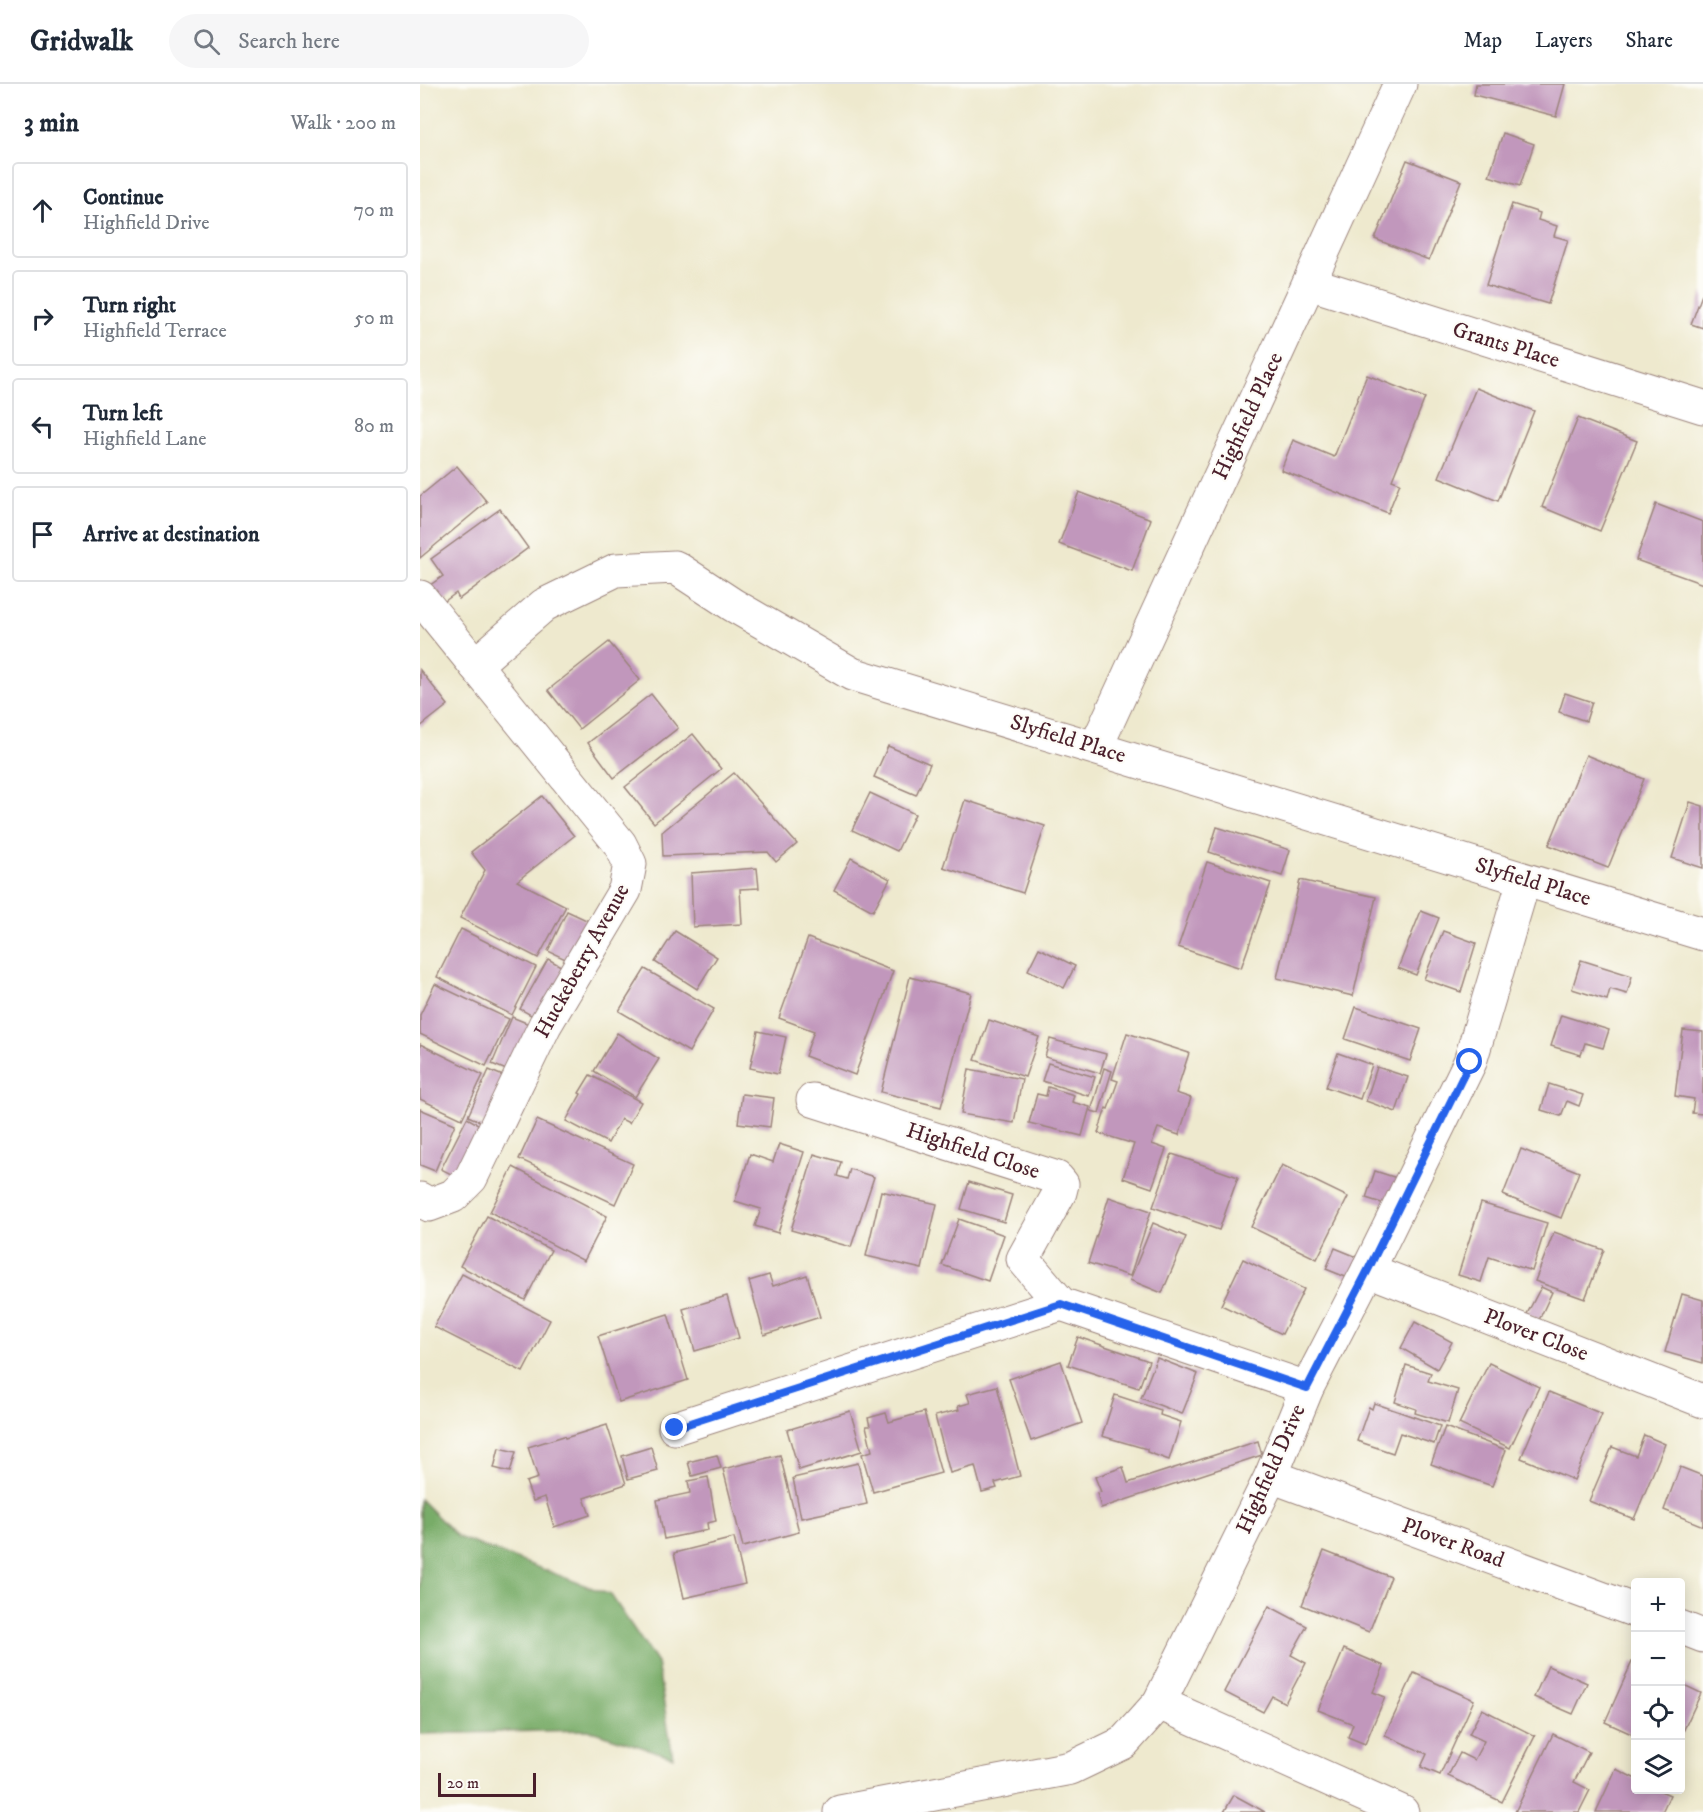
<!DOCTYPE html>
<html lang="en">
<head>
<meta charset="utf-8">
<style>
	body { margin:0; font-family:"IM FELL DW Pica",serif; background:#f6f6f7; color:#1f2937 }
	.controls { position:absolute; right:18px; bottom:18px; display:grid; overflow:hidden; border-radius:6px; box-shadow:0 3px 15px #0003 }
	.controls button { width:54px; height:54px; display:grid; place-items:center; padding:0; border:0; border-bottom:2px solid #e0e1e3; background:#fff; color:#1f2937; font:30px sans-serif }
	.scale { position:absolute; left:18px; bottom:15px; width:98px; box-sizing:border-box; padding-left:6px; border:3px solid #4a1f2b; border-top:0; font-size:16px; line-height:21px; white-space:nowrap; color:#4a1f2b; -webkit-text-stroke:4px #fdfcf7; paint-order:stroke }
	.stop { position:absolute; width:18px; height:18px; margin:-14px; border:4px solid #2563eb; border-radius:50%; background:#fff }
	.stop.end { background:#2563eb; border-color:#fff; box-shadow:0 2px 6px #0008 }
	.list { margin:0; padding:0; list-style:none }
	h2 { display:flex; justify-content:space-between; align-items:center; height:78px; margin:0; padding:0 24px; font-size:26px }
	h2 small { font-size:20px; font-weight:400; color:#747a83 }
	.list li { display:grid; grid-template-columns:39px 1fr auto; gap:18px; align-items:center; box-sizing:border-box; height:96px; margin:0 12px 12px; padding:0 12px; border:2px solid #e0e1e3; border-radius:6px }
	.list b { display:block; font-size:22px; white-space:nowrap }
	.list p { margin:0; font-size:20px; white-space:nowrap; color:#747a83 }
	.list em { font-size:20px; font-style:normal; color:#747a83 }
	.icon { flex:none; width:33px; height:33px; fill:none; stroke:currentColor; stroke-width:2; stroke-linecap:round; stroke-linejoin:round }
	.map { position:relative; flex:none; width:1283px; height:1728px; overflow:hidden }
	header { display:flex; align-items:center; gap:36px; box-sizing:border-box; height:84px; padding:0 30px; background:#fff; border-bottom:2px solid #e0e1e3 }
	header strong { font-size:28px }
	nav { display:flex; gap:33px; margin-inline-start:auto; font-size:21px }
	.search { width:420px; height:54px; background:#f6f6f7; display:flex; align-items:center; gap:15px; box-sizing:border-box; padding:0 21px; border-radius:33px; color:#747a83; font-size:22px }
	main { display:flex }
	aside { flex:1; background:#fff }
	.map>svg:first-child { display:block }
	.forest { fill:#78ac68; stroke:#61664a; stroke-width:1.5 }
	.building { fill:#c197bc }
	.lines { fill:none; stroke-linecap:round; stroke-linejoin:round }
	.street-casing { stroke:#9c847c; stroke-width:35 }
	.street { stroke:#fff; stroke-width:33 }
	.route { stroke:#2563eb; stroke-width:8 }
	.labels { text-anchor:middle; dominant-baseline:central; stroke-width:4.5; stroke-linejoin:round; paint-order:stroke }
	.street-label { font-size:22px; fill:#4a1f2b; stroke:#fdfcf7 }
</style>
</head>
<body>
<header>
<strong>Gridwalk</strong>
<div class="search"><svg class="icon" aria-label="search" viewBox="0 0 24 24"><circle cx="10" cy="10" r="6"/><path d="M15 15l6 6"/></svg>Search here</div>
<nav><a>Map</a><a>Layers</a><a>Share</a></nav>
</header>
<main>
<aside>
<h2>3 min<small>Walk · 200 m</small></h2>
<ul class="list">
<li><svg class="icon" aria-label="ahead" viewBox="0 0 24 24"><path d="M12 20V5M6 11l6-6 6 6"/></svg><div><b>Continue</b><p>Highfield Drive</p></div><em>70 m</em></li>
<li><svg class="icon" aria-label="right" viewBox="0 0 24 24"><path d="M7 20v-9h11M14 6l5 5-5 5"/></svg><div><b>Turn right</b><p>Highfield Terrace</p></div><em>50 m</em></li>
<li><svg class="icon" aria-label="left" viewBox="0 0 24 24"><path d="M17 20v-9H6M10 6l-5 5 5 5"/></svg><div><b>Turn left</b><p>Highfield Lane</p></div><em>80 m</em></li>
<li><svg class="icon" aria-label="arrive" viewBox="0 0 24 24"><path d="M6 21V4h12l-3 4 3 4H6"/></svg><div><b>Arrive at destination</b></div></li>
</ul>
</aside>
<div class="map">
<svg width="1283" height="1728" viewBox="0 0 1283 1728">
	<rect width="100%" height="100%" fill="#fdfcf7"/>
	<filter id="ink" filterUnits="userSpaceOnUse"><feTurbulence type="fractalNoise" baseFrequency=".0167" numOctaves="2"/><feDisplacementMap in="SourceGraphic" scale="12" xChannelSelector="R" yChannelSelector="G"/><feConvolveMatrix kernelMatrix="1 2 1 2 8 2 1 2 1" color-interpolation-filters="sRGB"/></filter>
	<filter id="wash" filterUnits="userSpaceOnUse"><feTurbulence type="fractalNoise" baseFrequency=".008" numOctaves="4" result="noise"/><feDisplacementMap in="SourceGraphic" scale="24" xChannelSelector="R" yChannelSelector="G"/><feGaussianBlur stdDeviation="1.35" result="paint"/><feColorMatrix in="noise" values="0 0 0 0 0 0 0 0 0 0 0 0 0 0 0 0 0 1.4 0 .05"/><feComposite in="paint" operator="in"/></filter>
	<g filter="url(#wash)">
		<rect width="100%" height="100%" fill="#eee9ce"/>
		<polygon class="forest" points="0,1415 38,1453 191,1511 237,1579 253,1673 168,1646 0,1650"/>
		<g id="blocks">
			<g class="building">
				<polygon points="1056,0 1145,0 1136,32 1054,11"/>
				<polygon points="1083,49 1114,60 1100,102 1069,92"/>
				<polygon points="987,76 1041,97 1009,176 955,155"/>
				<polygon points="1092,120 1120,129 1118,136 1137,142 1134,152 1148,156 1128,220 1066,201"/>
				<polygon points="1283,208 1283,244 1271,240"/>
				<polygon points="947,291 1005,314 972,396 980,399 968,429 861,386 873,356 914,373"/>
				<polygon points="1056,304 1114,327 1078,417 1019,393"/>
				<polygon points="1158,334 1217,357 1180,447 1122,423"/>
				<polygon points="37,382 67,418 0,474 0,412"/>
				<polygon points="659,408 731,435 712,487 639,460"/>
				<polygon points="1236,420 1283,438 1283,500 1216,476"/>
				<polygon points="80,425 108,464 39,515 36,509 18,522 6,504 23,492 11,475"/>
				<polygon points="189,558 220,596 159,645 128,606"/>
				<polygon points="0,586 28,621 0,643"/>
				<polygon points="1145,609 1172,618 1166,637 1139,628"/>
				<polygon points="231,610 258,644 194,694 168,659"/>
				<polygon points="273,650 301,685 234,739 205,703"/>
				<polygon points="468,662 510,680 496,711 454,693"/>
				<polygon points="1166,671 1224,695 1188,784 1129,761"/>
				<polygon points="314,689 377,760 356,778 348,768 243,772 242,748"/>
				<polygon points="450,709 495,730 477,767 432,746"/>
				<polygon points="122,712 154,752 97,797 146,822 118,874 40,834 65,786 51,768"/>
				<polygon points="545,716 625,742 603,809 523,783"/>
				<polygon points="1270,718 1283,722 1283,784 1252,774"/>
				<polygon points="797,743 870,766 862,792 789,768"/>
				<polygon points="431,774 470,795 453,827 414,806"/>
				<polygon points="787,778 851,799 821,884 758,863"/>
				<polygon points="337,784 339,804 320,805 322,840 273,843 271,789"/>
				<polygon points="880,796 956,813 933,912 857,894"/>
				<polygon points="147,827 173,839 154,879 128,867"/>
				<polygon points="1001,827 1019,834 996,891 978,884"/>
				<polygon points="41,845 116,883 92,931 17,893"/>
				<polygon points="255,847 297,873 277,905 235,878"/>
				<polygon points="1023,847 1056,859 1041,908 1004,895"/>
				<polygon points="388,854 473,887 435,991 385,972 394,947 359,934"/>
				<polygon points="619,864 655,882 644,904 608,886"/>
				<polygon points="128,875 148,886 120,936 100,925"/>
				<polygon points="1161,876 1212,892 1207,910 1190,905 1187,916 1152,905"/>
				<polygon points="225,885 294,925 269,968 199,927"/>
				<polygon points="490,893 551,909 521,1023 461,1008"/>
				<polygon points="15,900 89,935 66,982 0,950 0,931"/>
				<polygon points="936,923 1001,945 990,977 925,955"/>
				<polygon points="1141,931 1189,946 1183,964 1165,959 1161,971 1131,962"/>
				<polygon points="92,933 116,943 96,990 72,980"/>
				<polygon points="569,936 619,953 605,993 555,976"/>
				<polygon points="1263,946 1283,948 1283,1030 1272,1029 1274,1015 1255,1012"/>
				<polygon points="338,947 366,953 358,990 330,984"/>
				<polygon points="197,949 239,975 215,1013 174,987"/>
				<polygon points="707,949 769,969 756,1009 771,1014 759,1051 738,1044 732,1060 746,1065 732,1104 703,1094 714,1060 678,1049 686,1024 688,1025 698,997 692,995"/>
				<polygon points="630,955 686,970 680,989 625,973"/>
				<polygon points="0,960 63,991 42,1035 0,1015"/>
				<polygon points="918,969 952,981 940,1015 906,1003"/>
				<polygon points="628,979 675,993 669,1012 622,997"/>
				<polygon points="957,983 988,993 976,1028 946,1017"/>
				<polygon points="684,984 692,987 679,1029 671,1027"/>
				<polygon points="549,985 602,995 594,1039 541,1030"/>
				<polygon points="69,986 92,996 71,1042 48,1032"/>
				<polygon points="170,991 221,1018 209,1039 201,1035 188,1059 146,1037 161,1010 159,1009"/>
				<polygon points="1129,1000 1163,1011 1159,1022 1147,1017 1141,1032 1121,1026"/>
				<polygon points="628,1003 654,1011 652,1018 670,1023 662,1052 609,1039 617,1010 626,1012"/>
				<polygon points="322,1010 354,1014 350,1043 318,1039"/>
				<polygon points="0,1025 35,1040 15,1087 0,1081"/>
				<polygon points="47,1034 69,1046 43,1096 21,1085"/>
				<polygon points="117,1036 213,1080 195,1120 99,1075"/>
				<polygon points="359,1060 384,1068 358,1149 335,1142 341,1125 315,1117 330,1070 353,1078"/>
				<polygon points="1101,1065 1159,1088 1141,1134 1083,1111"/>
				<polygon points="394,1070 421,1078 417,1092 427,1095 430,1085 454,1093 431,1163 371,1146"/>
				<polygon points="752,1070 818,1093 799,1146 733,1123"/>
				<polygon points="862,1081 928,1113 897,1175 831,1143"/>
				<polygon points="93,1083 187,1132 164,1177 70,1128"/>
				<polygon points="955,1087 980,1095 971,1122 946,1114"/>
				<polygon points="549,1098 592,1111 584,1138 541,1125"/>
				<polygon points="461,1107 517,1120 502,1185 446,1172"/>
				<polygon points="689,1113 731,1127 710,1192 668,1179"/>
				<polygon points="1061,1119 1127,1139 1112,1187 1069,1173 1061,1198 1038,1191"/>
				<polygon points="67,1132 131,1166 105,1216 40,1182"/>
				<polygon points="539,1135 584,1151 568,1197 522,1181"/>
				<polygon points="733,1139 766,1153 742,1209 710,1196"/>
				<polygon points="1134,1148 1184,1166 1165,1215 1115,1197"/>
				<polygon points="915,1164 942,1175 933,1196 906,1185"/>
				<polygon points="823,1175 884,1205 862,1250 801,1221"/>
				<polygon points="42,1190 130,1236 103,1288 14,1243"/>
				<polygon points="349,1191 353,1202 387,1191 400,1233 344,1251 329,1197"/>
				<polygon points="1121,1203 1132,1208 1119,1236 1107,1230"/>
				<polygon points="1262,1210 1283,1216 1283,1279 1245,1268"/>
				<polygon points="307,1212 319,1254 275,1267 263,1225"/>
				<polygon points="248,1230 268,1296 199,1318 178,1252"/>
				<polygon points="995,1238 1032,1258 1017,1285 981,1264"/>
				<polygon points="658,1253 729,1277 719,1304 648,1281"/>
				<polygon points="737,1274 778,1290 762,1330 721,1314"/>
				<polygon points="641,1277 662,1339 611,1357 589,1295"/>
				<polygon points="1069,1279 1119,1303 1090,1364 1039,1340"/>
				<polygon points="986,1281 1011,1289 1008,1297 1038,1306 1028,1339 995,1329 996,1325 975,1318"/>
				<polygon points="577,1302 600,1392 575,1399 577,1404 562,1408 555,1382 530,1389 515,1332 539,1326 538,1322 550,1319 547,1310"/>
				<polygon points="1129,1308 1182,1330 1154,1396 1101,1374"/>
				<polygon points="695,1311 741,1326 740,1331 761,1338 749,1376 727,1368 727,1365 682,1352"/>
				<polygon points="954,1319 1020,1342 1014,1360 980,1349 973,1369 937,1357 949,1323 952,1325"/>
				<polygon points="430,1327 442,1367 379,1386 367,1346"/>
				<polygon points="504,1328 521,1389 453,1408 442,1370 452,1367 446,1342 450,1342 448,1334 466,1329 469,1338"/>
				<polygon points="187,1341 206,1400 164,1414 170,1431 134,1443 125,1413 113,1417 106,1398 118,1394 108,1363 144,1352 145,1354"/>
				<polygon points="1025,1343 1086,1366 1072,1402 1011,1380"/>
				<polygon points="1224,1351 1245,1360 1214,1435 1169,1417 1192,1363 1216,1372"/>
				<polygon points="838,1357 842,1371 681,1424 677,1409 681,1408 675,1393 703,1383 708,1399"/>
				<polygon points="231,1363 238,1387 208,1395 202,1372"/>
				<polygon points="79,1364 96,1368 90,1388 74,1384"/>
				<polygon points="297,1371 301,1384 272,1392 268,1378"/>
				<polygon points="360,1371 379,1448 323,1463 303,1385"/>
				<polygon points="438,1379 447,1420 381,1434 373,1394"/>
				<polygon points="1260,1383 1283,1392 1283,1442 1244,1426"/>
				<polygon points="288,1393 296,1437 287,1439 288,1446 244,1455 237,1416 270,1409 268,1397"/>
				<polygon points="314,1454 325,1500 264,1514 254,1469"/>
				<polygon points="904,1467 971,1493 949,1548 882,1521"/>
				<polygon points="849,1522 887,1542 871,1571 886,1579 865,1619 852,1612 843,1628 804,1608"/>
				<polygon points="924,1565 964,1582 953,1608 965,1613 945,1660 928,1653 933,1640 898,1626"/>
				<polygon points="1212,1578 1216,1579 1216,1652 1185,1638"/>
				<polygon points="1128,1582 1167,1599 1153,1630 1114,1613"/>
				<polygon points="994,1589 1054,1616 1020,1691 1001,1683 1007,1670 965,1651"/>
				<polygon points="1260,1599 1281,1609 1260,1654"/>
				<polygon points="1062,1625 1115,1652 1082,1718 1028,1692 1040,1669 1054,1676 1064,1657 1049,1650"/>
				<polygon points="1133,1650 1169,1668 1154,1698 1170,1706 1159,1728 1095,1728"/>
				<polygon points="1196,1685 1216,1695 1216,1706 1238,1706 1250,1711 1242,1728 1176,1728"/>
				<polygon points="814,1711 845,1728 804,1728"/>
			</g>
		</g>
	</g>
	<g filter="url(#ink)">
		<use href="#blocks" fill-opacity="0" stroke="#9c847c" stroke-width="1.5"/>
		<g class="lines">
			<g class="street-casing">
				<g id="street">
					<polyline points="889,199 1283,323"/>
					<polyline points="0,513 200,760 210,780 205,806 125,941 51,1094 33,1112 9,1121 0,1115"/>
					<polyline points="55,581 124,521 196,486 255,483 313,521 432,590 1283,850"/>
					<polyline points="676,663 980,0"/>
					<polyline points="393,1016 637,1094 642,1100 640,1108 603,1175 641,1220"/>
					<polyline points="948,1186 1283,1317"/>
					<polyline points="641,1220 887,1304"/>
					<polyline points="255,1344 641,1220"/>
					<polyline points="851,1392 1216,1527"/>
					<polyline points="1260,1543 1283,1552"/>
					<polyline points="739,1619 982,1728"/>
					<polyline points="420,1728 651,1684 703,1659 739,1619 851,1392 887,1304 948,1186 1050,978 1104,796"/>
				</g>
			</g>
			<use href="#street" class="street"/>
		</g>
	</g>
	<g class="lines" filter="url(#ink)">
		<polyline class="route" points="255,1344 641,1220 887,1304 948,1186 1050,978"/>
	</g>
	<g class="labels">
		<g class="street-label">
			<text transform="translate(1086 261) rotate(17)">Grants Place</text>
			<text transform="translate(828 332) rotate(-65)">Highfield Place</text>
			<text transform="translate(648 655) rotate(17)">Slyfield Place</text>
			<text transform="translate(1113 798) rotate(17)">Slyfield Place</text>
			<text transform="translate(162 877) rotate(-61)">Huckeberry Avenue</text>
			<text transform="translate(553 1067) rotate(18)">Highfield Close</text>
			<text transform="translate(1116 1251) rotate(21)">Plover Close</text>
			<text transform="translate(851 1385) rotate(-66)">Highfield Drive</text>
			<text transform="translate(1033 1459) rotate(20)">Plover Road</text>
		</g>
	</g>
</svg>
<div class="controls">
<button>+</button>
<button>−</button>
<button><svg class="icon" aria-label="locate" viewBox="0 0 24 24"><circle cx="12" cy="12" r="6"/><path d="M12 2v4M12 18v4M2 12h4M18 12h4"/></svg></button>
<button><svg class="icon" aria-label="layers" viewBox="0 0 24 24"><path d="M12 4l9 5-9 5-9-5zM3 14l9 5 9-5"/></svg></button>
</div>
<div class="scale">20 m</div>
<div class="stop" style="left:1050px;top:978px"></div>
<div class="stop end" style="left:255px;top:1344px"></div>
</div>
</main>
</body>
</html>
